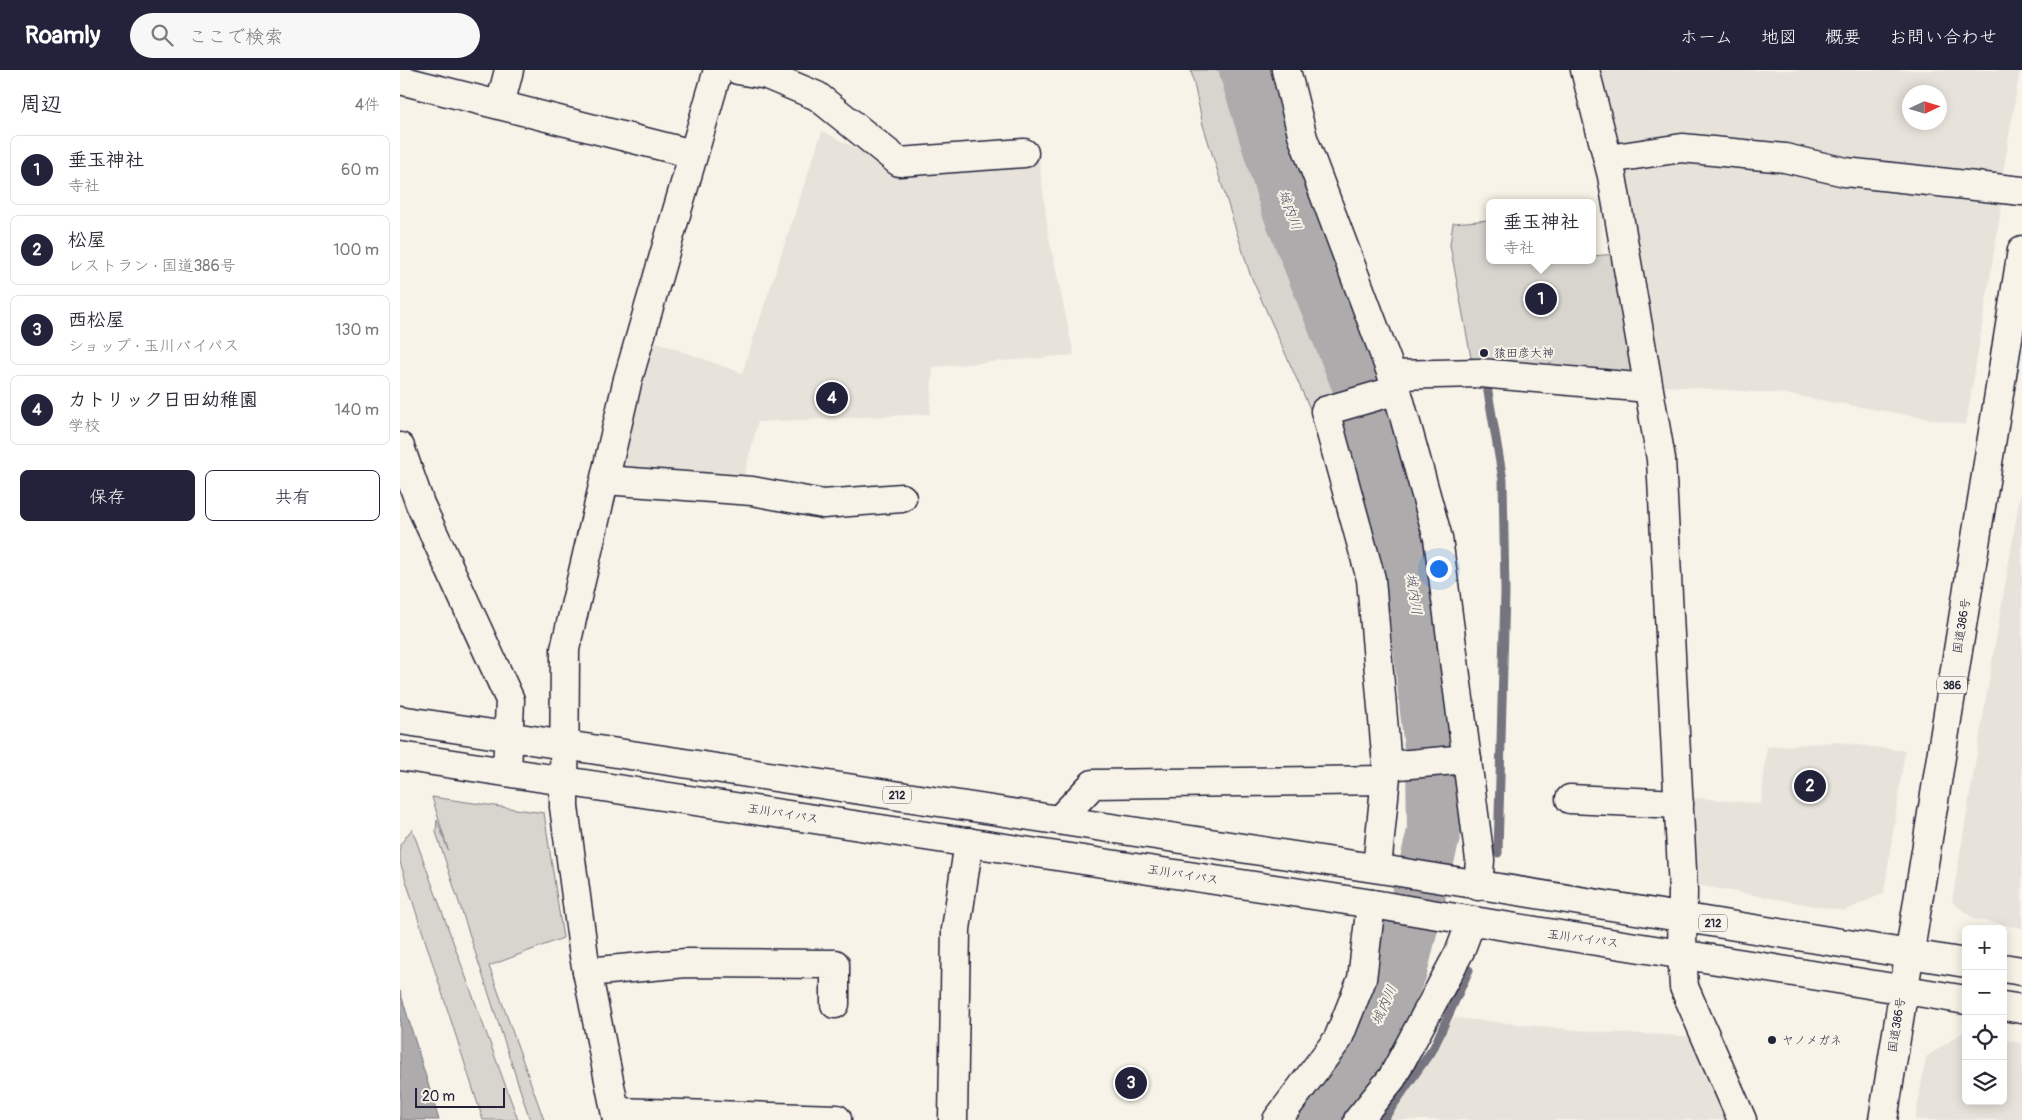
<!DOCTYPE html>
<html lang="ja">
<head>
<meta charset="utf-8">
<style>
	body { margin:0; font-family:Pangolin,"Klee One",sans-serif; background:#f7f7f7; color:#2b2b33 }
	.controls { position:absolute; right:15px; bottom:15px; display:grid; overflow:hidden; border-radius:8px; box-shadow:0 2px 12px #0003 }
	.controls button { width:45px; height:45px; display:grid; place-items:center; padding:0; border:0; border-bottom:1px solid #e1e1e2; background:#fff; color:#2b2b33; font:25px sans-serif }
	.compass { position:absolute; left:1502px; top:15px; width:45px; height:45px; border-radius:50%; background:#fff; box-shadow:0 2px 12px #0003; rotate:86deg }
	.scale { position:absolute; left:15px; bottom:12px; width:90px; box-sizing:border-box; padding-left:5px; border:2px solid #22223b; border-top:0; font-size:14px; line-height:18px; white-space:nowrap; color:#22223b; -webkit-text-stroke:4px #f7f3e8; paint-order:stroke }
	.you { position:absolute; left:1038px; top:498px; width:18px; height:18px; margin:-12px; border:4px solid #fff; border-radius:50%; background:#1a73e8; box-shadow:0 0 0 8px #1a73e833 }
	.badge { display:grid; place-items:center; width:32px; height:32px; border-radius:50%; background:#22223b; color:#fff; font-size:16px; font-weight:700 }
	.pin { position:absolute; translate:-50% -50%; border:2px solid #fff; box-shadow:0 1px 5px #0006 }
	.popup { position:absolute; left:1086px; top:129px; width:110px; height:65px; box-sizing:border-box; display:grid; place-content:center; border-radius:8px; background:#fff; filter:drop-shadow(0 1px 4px #0005); font-size:16px; white-space:nowrap; color:#7c7c81 }
	.popup b { font-size:19px; color:#2b2b33 }
	.popup::after { content:''; position:absolute; left:50%; top:100%; margin-left:-10px; border:10px solid transparent; border-top-color:#fff }
	.list { margin:0; padding:0; list-style:none }
	h2 { display:flex; justify-content:space-between; align-items:center; height:65px; margin:0; padding:0 20px; font-size:21px }
	h2 small { font-size:16px; font-weight:400; color:#7c7c81 }
	.list li { display:grid; grid-template-columns:32px 1fr auto; gap:15px; align-items:center; box-sizing:border-box; height:70px; margin:0 10px 10px; padding:0 10px; border:1px solid #e1e1e2; border-radius:8px }
	.list b { display:block; font-size:19px; white-space:nowrap }
	.list p { margin:0; font-size:16px; white-space:nowrap; color:#7c7c81 }
	.list em { font-size:16px; font-style:normal; color:#7c7c81 }
	.actions { display:flex; gap:10px; padding:15px 20px }
	.actions a { flex:1; padding:11px 0; border:1px solid #22223b; border-radius:8px; text-align:center; font-size:18px; color:#22223b }
	.actions .main { background:#22223b; color:#fff }
	.icon { flex:none; width:28px; height:28px; fill:none; stroke:currentColor; stroke-width:2; stroke-linecap:round; stroke-linejoin:round }
	.map { position:relative; flex:none; width:1622px; height:1050px; overflow:hidden }
	header { display:flex; align-items:center; gap:30px; box-sizing:border-box; height:70px; padding:0 25px; background:#22223b; color:#fff }
	header strong { font-size:24px }
	nav { display:flex; gap:28px; margin-inline-start:auto; font-size:18px }
	.search { width:350px; height:45px; background:#f7f7f7; display:flex; align-items:center; gap:12px; box-sizing:border-box; padding:0 18px; border-radius:28px; color:#7c7c81; font-size:19px }
	main { display:flex }
	aside { flex:1; background:#fff }
	.map>svg:first-child { display:block }
	.built { fill:#e7e3db; fill-rule:evenodd }
	.green { fill:#d8d5cf; stroke:#7d7c85 }
	.water { fill:#aeabad; stroke:#76747f }
	.lines { fill:none; stroke-linecap:round; stroke-linejoin:round }
	.stream { stroke:#76747f; stroke-width:9 }
	.river { stroke:#aeabad; stroke-width:54 }
	.minor-casing { stroke:#22223b; stroke-width:31 }
	.highway-casing { stroke:#22223b; stroke-width:31 }
	.minor { stroke:#f7f3e8; stroke-width:28 }
	.highway { stroke:#f7f3e8; stroke-width:28 }
	.poi-dot { fill:#22223b; stroke:#f7f3e8; stroke-width:2 }
	.labels { text-anchor:middle; dominant-baseline:central; stroke-width:4; stroke-linejoin:round; paint-order:stroke }
	.shield { fill:#f7f3e8; stroke:#62616f; stroke-width:1 }
	.shield-label { font-size:11px; font-weight:bold; fill:#22223b }
	.poi-label { font-size:12px; fill:#22223b; stroke:#f7f3e8; text-anchor:start }
	.street-label { font-size:12px; fill:#22223b; stroke:#f7f3e8 }
	.water-label { font-size:14px; font-style:italic; fill:#535263; stroke:#f7f3e8 }
</style>
</head>
<body>
<header>
<strong>Roamly</strong>
<div class="search"><svg class="icon" aria-label="search" viewBox="0 0 24 24"><circle cx="10" cy="10" r="6"/><path d="M15 15l6 6"/></svg>ここで検索</div>
<nav><a>ホーム</a><a>地図</a><a>概要</a><a>お問い合わせ</a></nav>
</header>
<main>
<aside>
<h2>周辺<small>4件</small></h2>
<ul class="list">
<li><span class="badge">1</span><div><b>垂玉神社</b><p>寺社</p></div><em>60 m</em></li>
<li><span class="badge">2</span><div><b>松屋</b><p>レストラン · 国道386号</p></div><em>100 m</em></li>
<li><span class="badge">3</span><div><b>西松屋</b><p>ショップ · 玉川バイパス</p></div><em>130 m</em></li>
<li><span class="badge">4</span><div><b>カトリック日田幼稚園</b><p>学校</p></div><em>140 m</em></li>
</ul>
<div class="actions"><a class="main">保存</a><a>共有</a></div>
</aside>
<div class="map">
<svg width="1622" height="1050" viewBox="0 0 1622 1050">
	<rect width="100%" height="100%" fill="#f7f3e8"/>
	<filter id="ink" filterUnits="userSpaceOnUse"><feTurbulence type="fractalNoise" baseFrequency=".02" numOctaves="2"/><feDisplacementMap in="SourceGraphic" scale="10" xChannelSelector="R" yChannelSelector="G"/><feConvolveMatrix kernelMatrix="1 2 1 2 8 2 1 2 1" color-interpolation-filters="sRGB"/></filter>
	<g filter="url(#ink)">
		<g class="built">
			<path d="M 1193,0 L 1620,0 L 1602,109 L 1282,67 L 1212,72 ZM 1510,22 L 1540,22 L 1540,52 L 1510,52 Z"/>
			<polygon points="422,61 493,97 639,88 648,163 674,285 533,297 530,344 358,352 342,414 212,404 248,269 342,303"/>
			<polygon points="1280,83 1603,127 1566,355 1385,324 1252,315 1217,94"/>
			<polygon points="1622,414 1622,858 1574,849 1552,832"/>
			<polygon points="1435,672 1505,681 1484,823 1444,841 1291,814 1289,727 1361,734 1367,677"/>
			<polygon points="1054,948 1200,962 1303,967 1339,1050 986,1050 999,1035"/>
			<polygon points="1562,963 1566,963 1566,1031 1603,1031 1603,970 1622,973 1622,1050 1515,1050 1526,987"/>
		</g>
		<g class="green">
			<polygon points="791,0 831,0 884,178 940,327 910,339 850,204 803,55"/>
			<polygon points="1090,150 1090,190 1192,190 1192,186 1216,184 1235,305 1071,288 1050,175 1053,153"/>
			<polygon points="32,727 144,743 163,868 89,896 144,1050 130,1050 36,762 37,750 48,780"/>
			<polygon points="12,759 118,1050 83,1050 0,792 0,775"/>
		</g>
		<polygon class="water" points="0,921 39,1050 0,1050"/>
		<g class="lines">
			<g class="stream">
				<polyline points="1087,316 1103,410 1105,522 1098,783"/>
				<polyline points="983,1050 1034,977 1069,900"/>
			</g>
			<polyline class="river" points="846,0 888,137 959,315 1012,504 1033,696 1034,762 1001,898 965,977 920,1050"/>
			<g class="minor-casing">
				<g id="minor">
					<polyline points="338,0 367,5 417,26 499,92 624,83"/>
					<polyline points="886,0 903,68 994,310 1038,468 1080,790 1078,816"/>
					<polyline points="1185,0 1212,106 1261,389 1283,820 1282,883 1284,917 1342,1050"/>
					<polyline points="0,10 293,84"/>
					<polyline points="100,35 109,0"/>
					<polyline points="1208,89 1282,78 1385,88 1445,102 1622,121"/>
					<polyline points="992,305 1080,303 1248,318"/>
					<polyline points="0,377 20,434 110,630 107,702"/>
					<polyline points="205,410 352,421 423,434 502,428"/>
					<polyline points="987,696 1067,689"/>
					<polyline points="1170,729 1279,734"/>
					<polyline points="659,750 693,714 985,710"/>
					<polyline points="977,798 987,696 971,509 925,341 997,320"/>
					<polyline points="187,902 286,893 435,894 435,934"/>
					<polyline points="216,1042 437,1049"/>
					<polyline points="217,1050 184,886 164,737 165,579 228,309 318,0"/>
					<polyline points="553,1050 556,859 569,772"/>
					<polyline points="877,1050 938,969 962,909 971,834"/>
					<polyline points="958,1050 992,1008 1060,881 1071,852"/>
				</g>
			</g>
			<g class="highway-casing">
				<g id="highway">
					<polyline points="0,650 993,801 1566,893"/>
					<path d="M 0,686 L 979,835 C 1174,869 1370,897 1566,930"/>
					<polyline points="1603,898 1622,901"/>
					<polyline points="1603,936 1622,939"/>
					<polyline points="1483,1050 1622,180"/>
				</g>
			</g>
			<use href="#minor" class="minor"/>
			<use href="#highway" class="highway"/>
		</g>
	</g>
	<g class="poi-dot">
		<circle cx="1084" cy="283" r="5"/>
		<circle cx="1372" cy="970" r="5"/>
	</g>
	<g class="labels">
		<g class="shield">
			<rect x="1537" y="606.5" width="30" height="17" rx="4"/>
			<rect x="483" y="716.5" width="28" height="17" rx="4"/>
			<rect x="1299" y="844.5" width="28" height="17" rx="4"/>
		</g>
		<g class="shield-label">
			<text x="1552" y="615">386</text>
			<text x="497" y="725">212</text>
			<text x="1313" y="853">212</text>
		</g>
		<g class="poi-label">
			<text x="1094" y="283">猿田彦大神</text>
			<text x="1382" y="970">ヤノメガネ</text>
		</g>
		<g class="street-label">
			<text transform="translate(1562 556) rotate(-81)">国道386号</text>
			<text transform="translate(383 744) rotate(9)">玉川バイパス</text>
			<text transform="translate(783 805) rotate(9)">玉川バイパス</text>
			<text transform="translate(1183 869) rotate(8)">玉川バイパス</text>
			<text transform="translate(1497 955) rotate(-81)">国道386号</text>
		</g>
		<g class="water-label">
			<text transform="translate(890 140) rotate(70)">城内川</text>
			<text transform="translate(1014 524) rotate(82)">城内川</text>
			<text transform="translate(984 935) rotate(-66)">城内川</text>
		</g>
	</g>
</svg>
<div class="controls">
<button>+</button>
<button>−</button>
<button><svg class="icon" aria-label="locate" viewBox="0 0 24 24"><circle cx="12" cy="12" r="6"/><path d="M12 2v4M12 18v4M2 12h4M18 12h4"/></svg></button>
<button><svg class="icon" aria-label="layers" viewBox="0 0 24 24"><path d="M12 4l9 5-9 5-9-5zM3 14l9 5 9-5"/></svg></button>
</div>
<svg class="compass" viewBox="-18 -18 36 36"><path d="M0-13l5 13h-10z" fill="#e53935"/><path d="M0 13l5-13h-10z" fill="#7c7c81"/></svg>
<div class="scale">20 m</div>
<div class="you"></div>
<div class="pin badge" style="left:1141px;top:229px">1</div>
<div class="popup"><b>垂玉神社</b>寺社</div>
<div class="pin badge" style="left:1410px;top:716px">2</div>
<div class="pin badge" style="left:731px;top:1013px">3</div>
<div class="pin badge" style="left:432px;top:328px">4</div>
</div>
</main>
</body>
</html>
